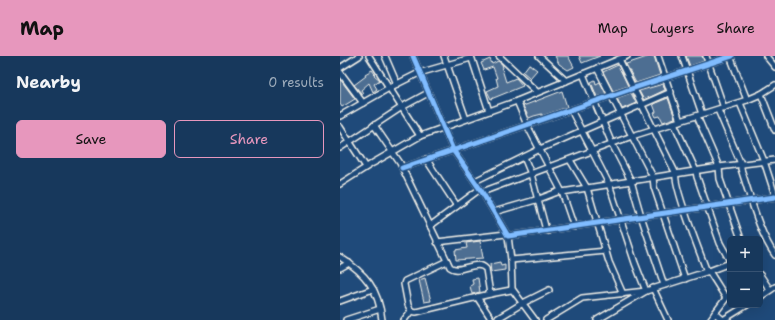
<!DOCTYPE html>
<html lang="en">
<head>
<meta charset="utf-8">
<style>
	body { margin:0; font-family:"Shantell Sans",sans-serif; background:#244365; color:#f1f3f6 }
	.controls { position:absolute; right:12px; bottom:12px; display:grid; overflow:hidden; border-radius:6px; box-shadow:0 4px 16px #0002 }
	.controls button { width:36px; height:36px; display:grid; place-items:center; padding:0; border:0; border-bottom:1px solid #365272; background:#17385c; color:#f1f3f6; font:20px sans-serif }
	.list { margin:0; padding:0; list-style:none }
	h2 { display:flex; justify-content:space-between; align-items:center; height:52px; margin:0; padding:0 16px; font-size:17px }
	h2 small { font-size:13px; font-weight:400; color:#9eacbb }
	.actions { display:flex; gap:8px; padding:12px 16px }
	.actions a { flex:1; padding:9px 0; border:1px solid #e797bd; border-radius:6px; text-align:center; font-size:14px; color:#e797bd }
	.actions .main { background:#e797bd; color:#111 }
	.map { position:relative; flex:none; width:435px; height:264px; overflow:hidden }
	header { display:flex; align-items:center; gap:24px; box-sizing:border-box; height:56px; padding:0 20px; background:#e797bd; color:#111 }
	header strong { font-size:19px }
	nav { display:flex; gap:22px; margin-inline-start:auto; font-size:14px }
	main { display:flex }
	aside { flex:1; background:#17385c }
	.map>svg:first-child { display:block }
	.building { fill:#4d6e92; stroke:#f4f1e8 }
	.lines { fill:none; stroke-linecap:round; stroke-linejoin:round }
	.street-casing { stroke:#f4f1e8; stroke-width:8 }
	.street { stroke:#1f4a7a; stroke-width:5 }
	.cycleway-casing { stroke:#1f4a7a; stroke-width:8 }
	.cycleway { stroke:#80bcff; stroke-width:5 }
</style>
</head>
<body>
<header>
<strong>Map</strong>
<nav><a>Map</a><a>Layers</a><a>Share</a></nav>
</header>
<main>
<aside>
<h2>Nearby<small>0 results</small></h2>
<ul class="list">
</ul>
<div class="actions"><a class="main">Save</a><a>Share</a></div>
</aside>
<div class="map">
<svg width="435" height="264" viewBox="0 0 435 264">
	<rect width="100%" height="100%" fill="#1f4a7a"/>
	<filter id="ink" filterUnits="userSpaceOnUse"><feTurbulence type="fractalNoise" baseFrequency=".025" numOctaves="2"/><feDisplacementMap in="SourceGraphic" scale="8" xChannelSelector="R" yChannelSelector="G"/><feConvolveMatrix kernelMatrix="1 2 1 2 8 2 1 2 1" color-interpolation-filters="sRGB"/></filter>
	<g filter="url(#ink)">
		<g class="building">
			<polygon points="215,0 228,0 234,11 228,14 219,8"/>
			<polygon points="239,0 260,0 242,7"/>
			<polygon points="310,0 314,0 320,19 296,27 286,8"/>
			<polygon points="346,0 362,0 364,5 350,10"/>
			<polygon points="150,3 152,8 158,5 162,8 163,12 162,13 166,26 176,22 183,30 151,43 147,35 158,30 156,22 157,22 153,11 144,14 141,7"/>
			<polygon points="189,8 197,14 190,22 183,16"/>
			<polygon points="278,9 288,30 273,35 263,16"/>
			<polygon points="32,14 35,18 34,19 40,24 34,28 37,33 33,36 29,27 21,34 23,37 22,38 14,29 26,20 25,18"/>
			<polygon points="0,23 15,43 2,51 0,48"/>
			<polygon points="255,24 256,28 260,26 266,38 257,41 251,26"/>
			<polygon points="323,28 325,34 304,44 299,35"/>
			<polygon points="222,35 227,51 202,60 202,58 194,60 189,62 183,50"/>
			<polygon points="291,37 296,47 282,53 277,42"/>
			<polygon points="328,42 335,62 323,66 320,60 316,61 314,57 316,56 313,48"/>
			<polygon points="140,185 143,202 116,204 115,194 127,192 126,187"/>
			<polygon points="160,206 161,210 165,209 165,214 151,216 150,208"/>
			<polygon points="85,222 91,245 84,246 79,224"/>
			<polygon points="138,222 140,236 132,238 130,230 133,228 132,223"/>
		</g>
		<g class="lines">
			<g class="street-casing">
				<g id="street">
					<path d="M 29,0 C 46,27 63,53 80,80"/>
					<polyline points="45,0 57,28"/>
					<polyline points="73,0 113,94 142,136 168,180 435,141"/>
					<polyline points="104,0 126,63"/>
					<polyline points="131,0 149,55"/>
					<polyline points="159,0 197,36"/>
					<polyline points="199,0 226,25"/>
					<polyline points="318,0 340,65"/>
					<polyline points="342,0 362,58"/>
					<polyline points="366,0 384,52"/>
					<polyline points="390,0 407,44"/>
					<polyline points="426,0 435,11"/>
					<path d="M 279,3 L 336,118 C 333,128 361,200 366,213 L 369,215 L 390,207"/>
					<polyline points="0,12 19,0"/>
					<polyline points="257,12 313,121 314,131 345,223"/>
					<polyline points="0,16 23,47"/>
					<polyline points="243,18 272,88 291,125 301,160 324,229"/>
					<polyline points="421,38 435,74"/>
					<polyline points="177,45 187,69 222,136 234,171"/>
					<polyline points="400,47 424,105 435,139"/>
					<polyline points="231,54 269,128 295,207 306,235 257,264"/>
					<path d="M 378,54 L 401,108 L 401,113 C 410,139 419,177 435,199"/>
					<polyline points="0,60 49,32 79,17 131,2"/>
					<polyline points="357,60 379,111 380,123 401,183"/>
					<polyline points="334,67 356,115 357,121 380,187 390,205"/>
					<path d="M 34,69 L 60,107 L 110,211 C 120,219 137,202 146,213 L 150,238"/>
					<polyline points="0,71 26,111"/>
					<polyline points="0,92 62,51 88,37"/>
					<polyline points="184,101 191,118 206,174 208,175"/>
					<polyline points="86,103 117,150"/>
					<polyline points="230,104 247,132 269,206 283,238"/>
					<polyline points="62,112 294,32 392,0"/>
					<polyline points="135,125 200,93 331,36"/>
					<polyline points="0,128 33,107 80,80 177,45 287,0"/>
					<polyline points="142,136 292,80 407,44 421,38 435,29"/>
					<polyline points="154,156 199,143 220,135 222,136 379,111 435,104"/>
					<polyline points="90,170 140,133"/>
					<polyline points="97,186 166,178"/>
					<path d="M 0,201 C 25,217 39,233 42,264"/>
					<polyline points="171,204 266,195"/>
					<polyline points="107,205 65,225 64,228 68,249 71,255 76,256 150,238 171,234 172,231 171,204 168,180"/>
					<polyline points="0,212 9,207"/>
					<polyline points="420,219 430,234"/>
					<polyline points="313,232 328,264"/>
					<polyline points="172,233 195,264"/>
					<polyline points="390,237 375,257 383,264 407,249"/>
					<polyline points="137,241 152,264"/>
					<polyline points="420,241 435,231"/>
					<polyline points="0,245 33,233"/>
					<polyline points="6,264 40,253"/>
					<polyline points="64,264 71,255"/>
					<polyline points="155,264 183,247 209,234"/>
					<polyline points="206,264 242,242 306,235 369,215 386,242"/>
					<polyline points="370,264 375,257"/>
				</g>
			</g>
			<use href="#street" class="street"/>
			<g class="cycleway-casing">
				<g id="cycleway">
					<polyline points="73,0 113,94 142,136 168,180 435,141"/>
					<polyline points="62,112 294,32 392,0"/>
				</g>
			</g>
			<use href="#cycleway" class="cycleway"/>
		</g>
	</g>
</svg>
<div class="controls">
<button>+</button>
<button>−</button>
</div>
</div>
</main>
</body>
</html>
